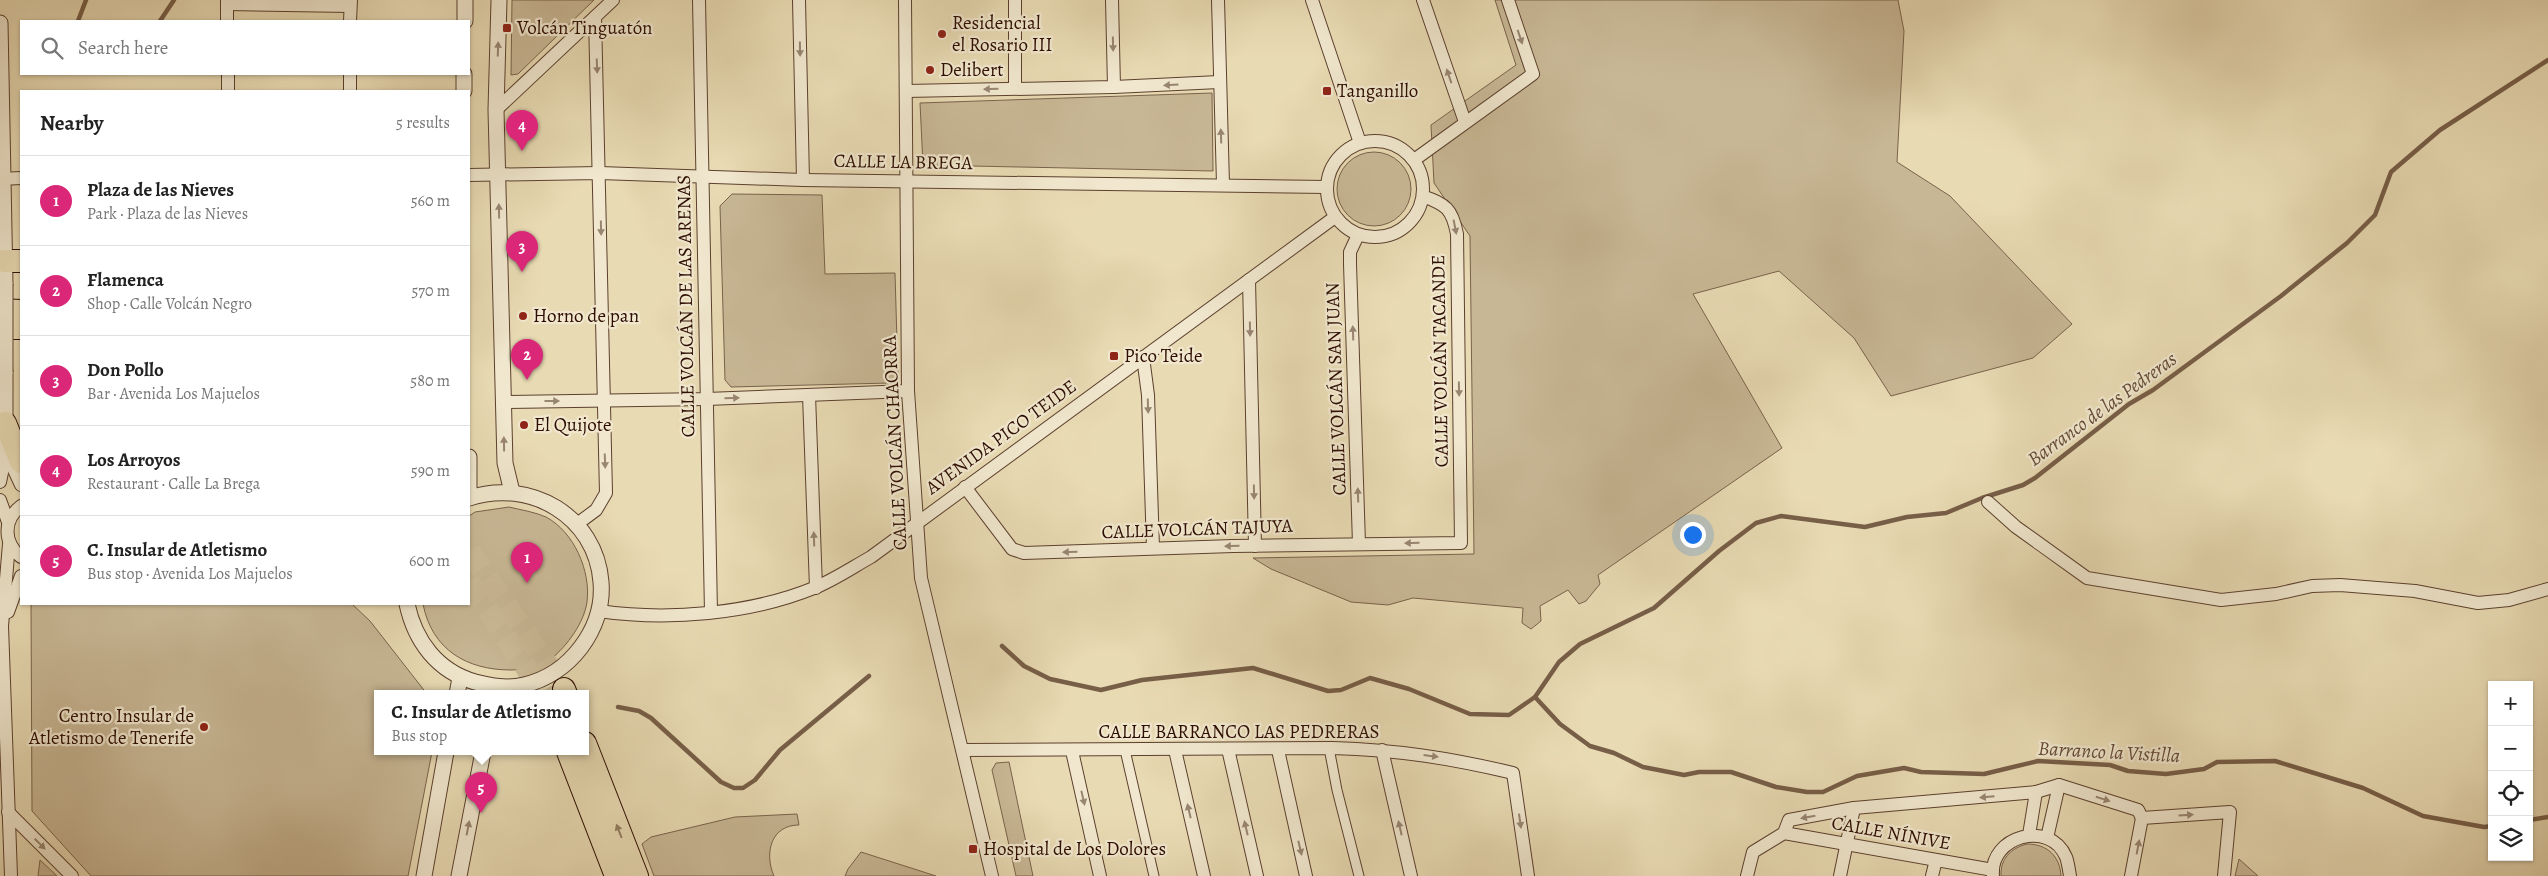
<!DOCTYPE html>
<html lang="en">
<head>
<meta charset="utf-8">
<style>
	body { margin:0; font-family:Alegreya,serif; background:#f6f6f6; color:#222 }
	.controls { position:absolute; right:15px; bottom:15px; display:grid; overflow:hidden; border-radius:0px; box-shadow:0 1px 4px #0004 }
	.controls button { width:45px; height:45px; display:grid; place-items:center; padding:0; border:0; border-bottom:1px solid #e0e0e0; background:#fff; color:#222; font:25px sans-serif }
	.you { position:absolute; left:1692px; top:534px; width:18px; height:18px; margin:-12px; border:4px solid #fff; border-radius:50%; background:#1a73e8; box-shadow:0 0 0 8px #1a73e833 }
	.badge { display:grid; place-items:center; width:32px; height:32px; border-radius:50%; background:#db2777; color:#fff; font-size:16px; font-weight:700 }
	.pin { position:absolute; translate:-50% -41px; filter:drop-shadow(0 1px 2px #0008) }
	.pin::after { content:''; position:absolute; top:26px; width:18px; height:15px; background:inherit; clip-path:polygon(0 0,100% 0,50% 100%) }
	.popup { position:absolute; left:374px; top:690px; width:215px; height:65px; box-sizing:border-box; display:grid; place-content:center; border-radius:0px; background:#fff; filter:drop-shadow(0 1px 4px #0005); font-size:16px; white-space:nowrap; color:#767676 }
	.popup b { font-size:19px; color:#222 }
	.popup::after { content:''; position:absolute; left:50%; top:100%; margin-left:-10px; border:10px solid transparent; border-top-color:#fff }
	.list { margin:0; padding:0; list-style:none }
	h2 { display:flex; justify-content:space-between; align-items:center; height:65px; margin:0; padding:0 20px; font-size:21px }
	h2 small { font-size:16px; font-weight:400; color:#767676 }
	.list li { display:grid; grid-template-columns:32px 1fr auto; gap:15px; align-items:center; box-sizing:border-box; height:90px; padding:0 20px; border-top:1px solid #e0e0e0 }
	.list b { display:block; font-size:19px; white-space:nowrap }
	.list p { margin:0; font-size:16px; white-space:nowrap; color:#767676 }
	.list em { font-size:16px; font-style:normal; color:#767676 }
	.icon { flex:none; width:28px; height:28px; fill:none; stroke:currentColor; stroke-width:2; stroke-linecap:round; stroke-linejoin:round }
	.map { position:relative; flex:none; width:2548px; height:876px; overflow:hidden }
	.search { position:absolute; background:#fff; box-shadow:0 1px 4px #0004; left:20px; top:20px; width:450px; height:55px; display:flex; align-items:center; gap:12px; box-sizing:border-box; padding:0 18px; border-radius:0px; color:#767676; font-size:19px }
	.panel { position:absolute; background:#fff; box-shadow:0 1px 4px #0004; left:20px; top:90px; width:450px; height:515px; border-radius:0px }
	.map>svg:first-child { display:block }
	.green { fill:#c8b795; stroke:#7a624b }
	.lines { fill:none; stroke-linecap:round; stroke-linejoin:round }
	.stream { stroke:#775e47; stroke-width:4.5 }
	.motorway-tunnel { stroke:#ccbb98; stroke-width:22; stroke-dasharray:22 11; stroke-linecap:butt }
	.pedestrian-casing { stroke:#5c402e; stroke-width:11 }
	.minor-casing { stroke:#5c402e; stroke-width:14 }
	.tertiary-casing { stroke:#5c402e; stroke-width:17 }
	.motorway-casing { stroke:#2d0d01; stroke-width:24 }
	.pedestrian { stroke:#f0e7ce; stroke-width:9 }
	.minor { stroke:#f0e7ce; stroke-width:12 }
	.tertiary { stroke:#f0e7ce; stroke-width:15 }
	.motorway { stroke:#e8dab3; stroke-width:22 }
	.tertiary-bridge-casing { stroke:#5c402e; stroke-width:17; stroke-linecap:butt }
	.tertiary-bridge { stroke:#f0e7ce; stroke-width:15 }
	.oneway { fill:#988572 }
	.oneway2 { fill:#947e63 }
	.poi-dot { fill:#8f2418; stroke:#f0e7ce; stroke-width:2 }
	.labels { text-anchor:middle; dominant-baseline:central; stroke-width:4.5; stroke-linejoin:round; paint-order:stroke }
	.poi-label { font-size:19px; fill:#2d0d01; stroke:#f0e7ce; text-anchor:start }
	.street-label { font-size:19px; fill:#2d0d01; stroke:#f0e7ce }
	.water-label { font-size:20px; font-style:italic; fill:#644a36; stroke:#f0e7ce }
</style>
</head>
<body>
<div class="map">
<svg width="2548" height="876" viewBox="0 0 2548 876">
	<rect width="100%" height="100%" fill="#e8dab3"/>
	<filter id="stains"><feTurbulence type="fractalNoise" baseFrequency=".004" numOctaves="4"/><feColorMatrix values="0 0 0 0 .2 0 0 0 0 .09 0 0 0 0 .02 0 0 0 .5 -.17"/></filter>
	<radialGradient id="worn" r=".72"><stop offset=".6" stop-color="#630" stop-opacity="0"/><stop offset="1" stop-color="#630" stop-opacity=".3"/></radialGradient>
	<g class="green">
		<polygon points="512,0 594,0 518,74 511,75"/>
		<polygon points="1495,0 1898,0 1904,31 1897,162 1950,196 2072,324 2033,358 1891,396 1854,338 1779,271 1693,294 1782,448 1598,575 1600,584 1586,601 1579,604 1568,590 1540,606 1541,621 1531,629 1522,623 1523,608 1413,598 1388,605 1351,602 1271,569 1253,558 1474,554 1470,236 1434,183 1431,125 1516,65"/>
		<polygon points="1212,93 1213,171 923,165 920,103"/>
		<circle cx="1374" cy="189" r="37"/>
		<polygon points="732,194 822,195 825,274 895,273 898,376 890,383 731,387 725,380 720,206"/>
		<path d="M 509,507 C 521,510 535,512 546,517 C 574,532 591,571 587,602 C 584,623 567,646 551,659 C 541,666 523,670 511,670 C 467,670 432,650 423,604 L 469,604 L 469,516 L 475,512 Z"/>
		<polygon points="31,604 352,604 370,621 427,694 377,694 377,752 432,752 408,876 91,876 32,811"/>
		<polygon points="1009,762 1033,876 1016,876 992,770 996,763"/>
		<path d="M 797,814 L 799,825 C 771,825 764,853 774,876 L 654,876 L 642,844 L 651,837 L 735,817 Z"/>
		<path d="M 2027,844 C 2047,844 2060,856 2061,876 L 2001,876 C 2000,859 2011,848 2027,844 Z"/>
		<polygon points="861,852 936,876 845,876 848,869"/>
		<polygon points="2239,859 2258,876 2235,876"/>
		<polygon points="40,860 57,876 38,876"/>
	</g>
	<g class="lines">
		<g class="stream">
			<polyline points="78,21 86,0"/>
			<polyline points="160,21 174,0"/>
			<polyline points="1002,646 1024,666 1050,679 1101,690 1142,680 1253,668 1328,691 1341,690 1370,678 1409,689 1470,714 1509,715 1535,697 1559,662 1580,644 1654,608 1719,551 1756,523 1781,516 1865,527 1907,517 1946,513 1982,498 2023,485 2035,478 2129,404 2153,390 2281,296 2347,243 2375,215 2391,172 2440,130 2548,60"/>
			<polyline points="1535,697 1560,724 1590,746 1614,753 1643,767 1684,775 1699,772 1731,772 1776,787 1807,792 1823,792 1857,776 1904,768 1921,772 1984,774 2038,761 2110,765 2128,771 2166,774 2204,769 2217,762 2275,761 2363,788 2423,816 2484,827 2492,826"/>
			<polyline points="618,707 639,711 651,718 721,782 734,788 743,788 755,780 780,750 869,676"/>
			<polyline points="2529,820 2548,817"/>
		</g>
		<g class="motorway-tunnel">
			<polyline points="469,551 564,689"/>
			<polyline points="469,582 544,694"/>
		</g>
		<g class="pedestrian-casing">
			<g id="pedestrian">
				<polyline points="1329,748 1337,790 1359,876"/>
				<polyline points="1125,750 1154,876"/>
			</g>
		</g>
		<g class="minor-casing">
			<g id="minor">
				<polyline points="227,0 227,21"/>
				<polyline points="699,0 711,612"/>
				<polyline points="799,0 803,180"/>
				<polyline points="905,0 908,391 921,578 992,876"/>
				<polyline points="1015,0 1015,88"/>
				<polyline points="1112,0 1114,87"/>
				<polyline points="1218,0 1223,184"/>
				<polyline points="1312,0 1360,143"/>
				<polyline points="1423,0 1465,122"/>
				<polyline points="227,4 350,6"/>
				<polyline points="350,21 351,0"/>
				<polyline points="228,74 228,91"/>
				<polyline points="350,91 350,74"/>
				<polyline points="906,91 1114,87 1219,82"/>
				<polyline points="496,110 613,0"/>
				<circle cx="1375" cy="189" r="48"/>
				<polyline points="1414,160 1533,74 1508,0"/>
				<polyline points="469,175 600,173 803,180 1326,187"/>
				<polyline points="0,179 21,178"/>
				<polyline points="1358,235 1350,252 1350,264 1359,544"/>
				<polyline points="1249,280 1255,546"/>
				<polyline points="1143,357 1148,395 1153,548"/>
				<polyline points="809,395 816,588"/>
				<polyline points="503,402 707,399 908,391"/>
				<polyline points="7,455 21,485"/>
				<polyline points="0,482 6,453 6,438"/>
				<path d="M 965,487 L 1012,549 L 1024,553 L 1233,546 L 1461,543 L 1457,234 C 1452,208 1446,205 1423,196"/>
				<polyline points="0,500 8,522"/>
				<polyline points="1988,502 2016,527 2087,578 2221,600 2276,594 2312,586 2340,585 2415,591 2478,603 2509,600 2548,589"/>
				<path d="M 21,506 C 3,520 3,542 21,557"/>
				<polyline points="577,524 596,510 606,493 595,17"/>
				<polyline points="9,544 2,626 11,876"/>
				<path d="M 599,611 C 668,621 750,614 814,588 C 834,580 853,567 871,557 L 1335,217"/>
				<polyline points="8,612 21,576"/>
				<polyline points="1228,749 1257,876"/>
				<path d="M 963,750 L 1333,748 C 1398,750 1450,758 1513,773 L 1528,876"/>
				<polyline points="1175,750 1204,876"/>
				<polyline points="1278,750 1306,876"/>
				<polyline points="1382,750 1411,876"/>
				<polyline points="1072,751 1100,876"/>
				<polyline points="8,812 72,876"/>
				<polyline points="2142,818 2230,812 2224,876"/>
				<polyline points="1784,833 1993,870"/>
				<polyline points="2029,835 2036,792"/>
				<polyline points="2047,838 2059,785"/>
				<polyline points="1747,876 1753,852 1784,833 1789,820 1854,808 2036,792 2059,785 2138,810 2142,818"/>
				<polyline points="1840,876 1854,808"/>
				<polyline points="1932,876 1936,860"/>
				<path d="M 1993,876 C 1989,836 2050,819 2066,857 C 2068,862 2069,870 2070,876"/>
				<polyline points="2131,876 2142,818"/>
			</g>
		</g>
		<g class="tertiary-casing">
			<g id="tertiary">
				<polyline points="499,0 496,110 505,463 512,492"/>
				<polyline points="465,21 465,0"/>
				<polyline points="0,23 5,284"/>
				<polyline points="464,91 464,74"/>
				<polyline points="5,372 5,423"/>
				<polyline points="469,457 469,498"/>
				<path d="M 407,604 C 415,641 437,671 475,682 C 491,686 507,689 524,685 C 569,675 605,629 601,582 C 596,516 530,478 469,498"/>
				<polyline points="457,694 460,678"/>
				<polyline points="424,876 446,752"/>
				<polyline points="459,876 483,752"/>
			</g>
		</g>
		<g class="motorway-casing">
			<g id="motorway">
				<polyline points="4,261 21,261"/>
				<polyline points="0,310 21,311"/>
				<polyline points="0,328 21,328"/>
				<polyline points="5,423 21,462"/>
				<polyline points="564,689 566,694"/>
				<polyline points="585,743 637,876"/>
				<polyline points="568,752 616,876"/>
			</g>
		</g>
		<use href="#pedestrian" class="pedestrian"/>
		<use href="#minor" class="minor"/>
		<use href="#tertiary" class="tertiary"/>
		<use href="#motorway" class="motorway"/>
		<g class="tertiary-bridge-casing">
			<polyline id="tertiary-bridge" points="5,284 5,372"/>
		</g>
		<use href="#tertiary-bridge" class="tertiary-bridge"/>
	</g>
	<defs><path id="oneway-solid" d="M-6-.8H1V-3.2L6.5 0L1 3.2V.8H-6Z" transform="scale(1.25)"/></defs>
	<g class="oneway">
		<use href="#oneway-solid" transform="translate(1520 37) rotate(71)"/>
		<use href="#oneway-solid" transform="translate(1113 44) rotate(89)"/>
		<use href="#oneway-solid" transform="translate(498 49) rotate(-88)"/>
		<use href="#oneway-solid" transform="translate(800 49) rotate(89)"/>
		<use href="#oneway-solid" transform="translate(597 66) rotate(88)"/>
		<use href="#oneway-solid" transform="translate(1449 76) rotate(-109)"/>
		<use href="#oneway-solid" transform="translate(1171 85) rotate(177)"/>
		<use href="#oneway-solid" transform="translate(991 89) rotate(179)"/>
		<use href="#oneway-solid" transform="translate(1221 136) rotate(-92)"/>
		<use href="#oneway-solid" transform="translate(499 211) rotate(-91)"/>
		<use href="#oneway-solid" transform="translate(1455 227) rotate(79)"/>
		<use href="#oneway-solid" transform="translate(601 228) rotate(89)"/>
		<use href="#oneway-solid" transform="translate(1250 329) rotate(89)"/>
		<use href="#oneway-solid" transform="translate(1353 333) rotate(-92)"/>
		<use href="#oneway-solid" transform="translate(1459 389) rotate(89)"/>
		<use href="#oneway-solid" transform="translate(732 398) rotate(-2)"/>
		<use href="#oneway-solid" transform="translate(552 401)"/>
		<use href="#oneway-solid" transform="translate(1148 406) rotate(88)"/>
		<use href="#oneway-solid" transform="translate(504 444) rotate(-91)"/>
		<use href="#oneway-solid" transform="translate(605 461) rotate(88)"/>
		<use href="#oneway-solid" transform="translate(1254 492) rotate(89)"/>
		<use href="#oneway-solid" transform="translate(1358 495) rotate(-92)"/>
		<use href="#oneway-solid" transform="translate(814 539) rotate(-92)"/>
		<use href="#oneway-solid" transform="translate(1412 543) rotate(179)"/>
		<use href="#oneway-solid" transform="translate(1232 546) rotate(179)"/>
		<use href="#oneway-solid" transform="translate(1070 552) rotate(178)"/>
		<use href="#oneway-solid" transform="translate(1431 756) rotate(7)"/>
		<use href="#oneway-solid" transform="translate(1987 797) rotate(175)"/>
		<use href="#oneway-solid" transform="translate(1083 798) rotate(77)"/>
		<use href="#oneway-solid" transform="translate(2103 799) rotate(18)"/>
		<use href="#oneway-solid" transform="translate(1189 811) rotate(-103)"/>
		<use href="#oneway-solid" transform="translate(2186 815) rotate(-4)"/>
		<use href="#oneway-solid" transform="translate(1808 817) rotate(170)"/>
		<use href="#oneway-solid" transform="translate(1520 821) rotate(82)"/>
		<use href="#oneway-solid" transform="translate(468 828) rotate(-79)"/>
		<use href="#oneway-solid" transform="translate(1246 828) rotate(-103)"/>
		<use href="#oneway-solid" transform="translate(1400 828) rotate(-103)"/>
		<use href="#oneway-solid" transform="translate(40 844) rotate(45)"/>
		<use href="#oneway-solid" transform="translate(2138 847) rotate(-79)"/>
		<use href="#oneway-solid" transform="translate(1300 848) rotate(77)"/>
	</g>
	<use class="oneway2" href="#oneway-solid" transform="translate(619 831) rotate(-111)"/>
	<g class="poi-dot">
		<rect x="502" y="23" width="10" height="10" rx="2.5"/>
		<circle cx="942" cy="34" r="5"/>
		<circle cx="930" cy="70" r="5"/>
		<rect x="1322" y="86" width="10" height="10" rx="2.5"/>
		<circle cx="523" cy="316" r="5"/>
		<rect x="1109" y="351" width="10" height="10" rx="2.5"/>
		<circle cx="524" cy="425" r="5"/>
		<circle cx="204" cy="727" r="5"/>
		<rect x="968" y="844" width="10" height="10" rx="2.5"/>
	</g>
	<g class="labels">
		<g class="poi-label">
			<text x="952" y="23">Residencial<tspan x="952" dy="22">el Rosario III</tspan></text>
			<text x="517" y="28">Volcán Tinguatón</text>
			<text x="940" y="70">Delibert</text>
			<text x="1337" y="91">Tanganillo</text>
			<text x="533" y="316">Horno de pan</text>
			<text x="1124" y="356">Pico Teide</text>
			<text x="534" y="425">El Quijote</text>
			<text x="194" y="716" text-anchor="end">Centro Insular de<tspan x="194" dy="22">Atletismo de Tenerife</tspan></text>
			<text x="983" y="849">Hospital de Los Dolores</text>
		</g>
		<g class="street-label">
			<text transform="translate(903 162) rotate(1)">CALLE LA BREGA</text>
			<text transform="translate(686 306) rotate(-91)">CALLE VOLCÁN DE LAS ARENAS</text>
			<text transform="translate(1440 361) rotate(-91)">CALLE VOLCÁN TACANDE</text>
			<text transform="translate(1336 389) rotate(-92)">CALLE VOLCÁN SAN JUAN</text>
			<text transform="translate(1001 437) rotate(-36)">AVENIDA PICO TEIDE</text>
			<text transform="translate(895 443) rotate(-93)">CALLE VOLCÁN CHAORRA</text>
			<text transform="translate(1197 529) rotate(-2)">CALLE VOLCÁN TAJUYA</text>
			<text x="1239" y="732">CALLE BARRANCO LAS PEDRERAS</text>
			<text transform="translate(1891 833) rotate(10)">CALLE NÍNIVE</text>
		</g>
		<g class="water-label">
			<text transform="translate(2102 409) rotate(-36)">Barranco de las Pedreras</text>
			<text transform="translate(2109 752) rotate(3)">Barranco la Vistilla</text>
		</g>
	</g>
	<rect width="100%" height="100%" filter="url(#stains)"/>
	<rect width="100%" height="100%" fill="url(#worn)"/>
</svg>
<div class="controls">
<button>+</button>
<button>−</button>
<button><svg class="icon" aria-label="locate" viewBox="0 0 24 24"><circle cx="12" cy="12" r="6"/><path d="M12 2v4M12 18v4M2 12h4M18 12h4"/></svg></button>
<button><svg class="icon" aria-label="layers" viewBox="0 0 24 24"><path d="M12 4l9 5-9 5-9-5zM3 14l9 5 9-5"/></svg></button>
</div>
<div class="you"></div>
<div class="pin badge" style="left:527px;top:583px">1</div>
<div class="pin badge" style="left:527px;top:380px">2</div>
<div class="pin badge" style="left:522px;top:272px">3</div>
<div class="pin badge" style="left:522px;top:151px">4</div>
<div class="pin badge" style="left:481px;top:813px">5</div>
<div class="popup"><b>C. Insular de Atletismo</b>Bus stop</div>
<div class="search"><svg class="icon" aria-label="search" viewBox="0 0 24 24"><circle cx="10" cy="10" r="6"/><path d="M15 15l6 6"/></svg>Search here</div>
<section class="panel">
<h2>Nearby<small>5 results</small></h2>
<ul class="list">
<li><span class="badge">1</span><div><b>Plaza de las Nieves</b><p>Park · Plaza de las Nieves</p></div><em>560 m</em></li>
<li><span class="badge">2</span><div><b>Flamenca</b><p>Shop · Calle Volcán Negro</p></div><em>570 m</em></li>
<li><span class="badge">3</span><div><b>Don Pollo</b><p>Bar · Avenida Los Majuelos</p></div><em>580 m</em></li>
<li><span class="badge">4</span><div><b>Los Arroyos</b><p>Restaurant · Calle La Brega</p></div><em>590 m</em></li>
<li><span class="badge">5</span><div><b>C. Insular de Atletismo</b><p>Bus stop · Avenida Los Majuelos</p></div><em>600 m</em></li>
</ul>
</section>
</div>
</body>
</html>
